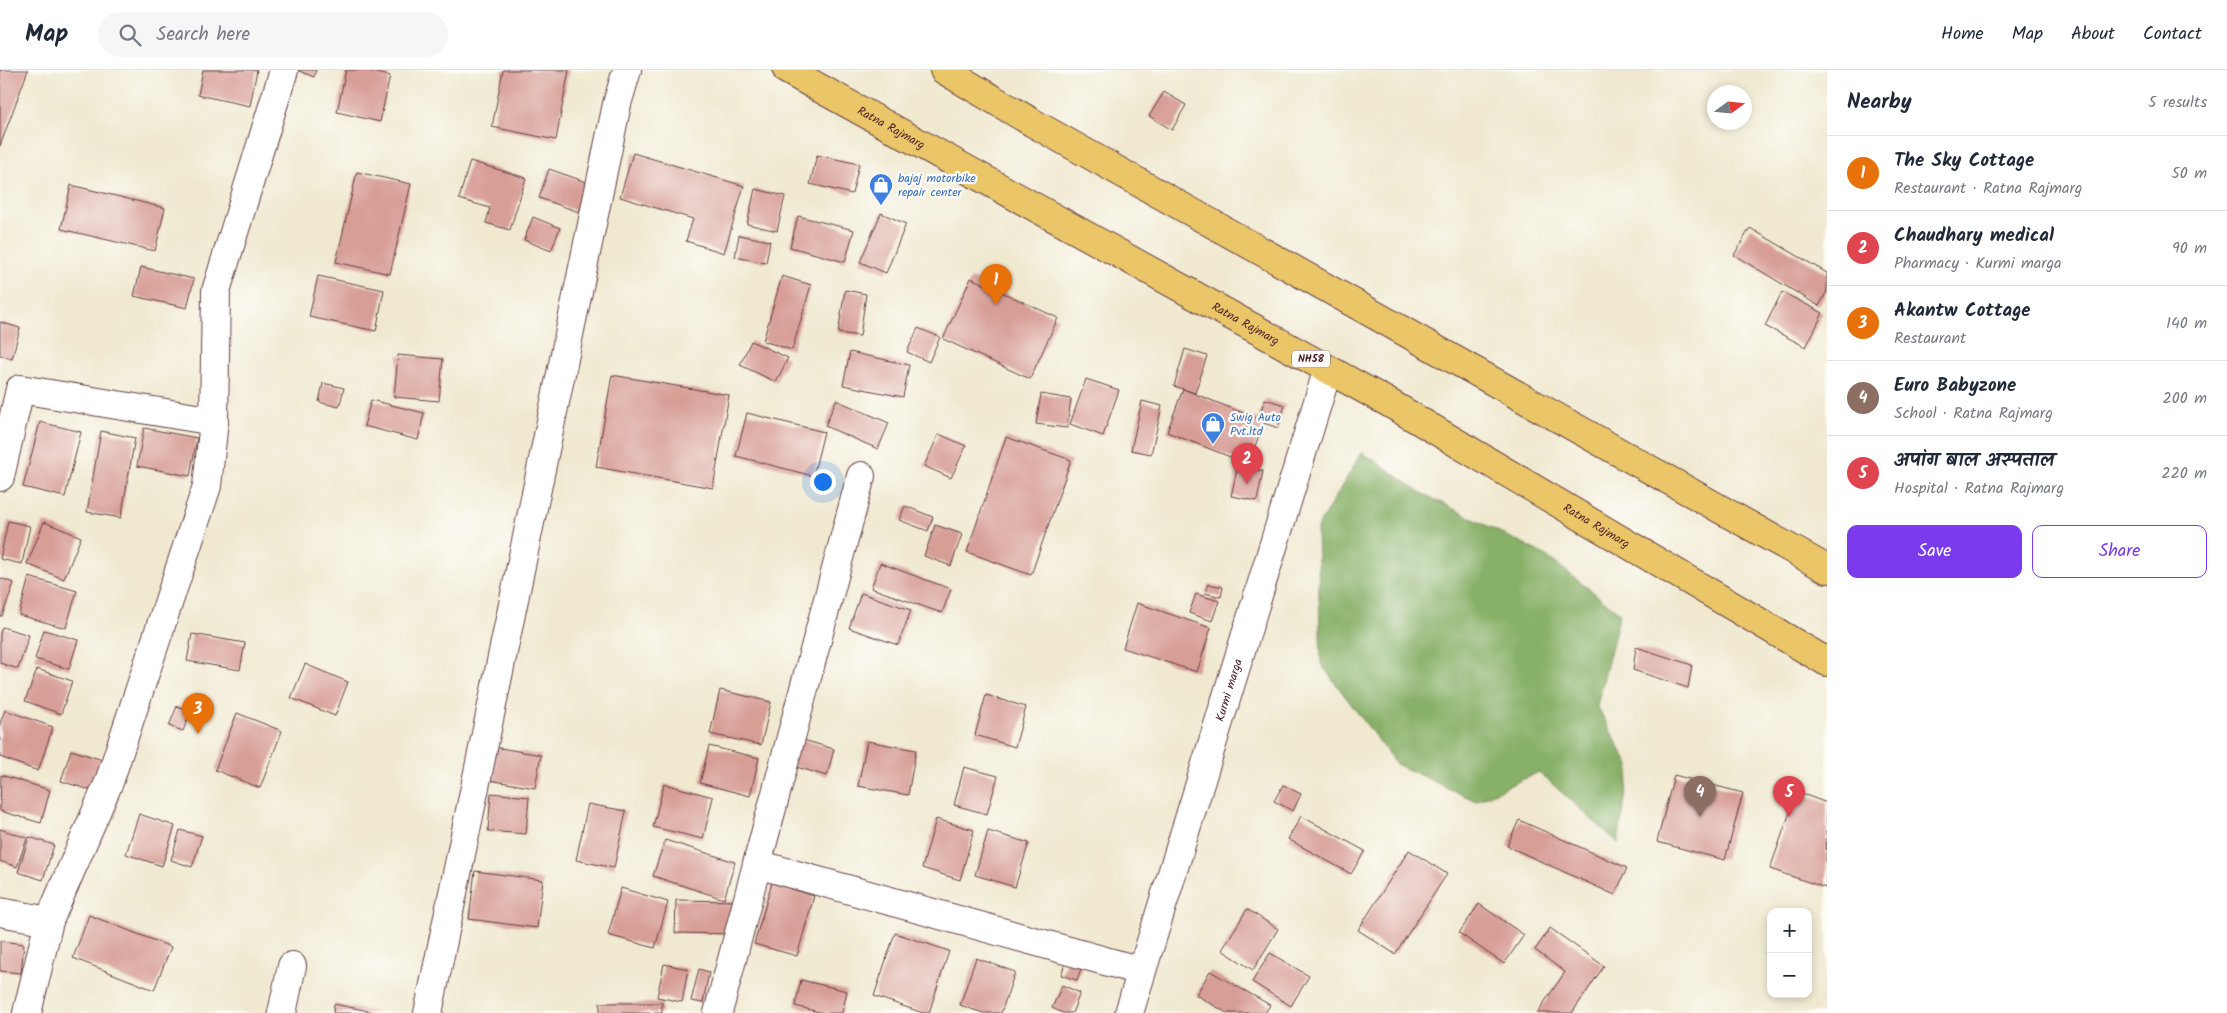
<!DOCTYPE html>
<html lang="en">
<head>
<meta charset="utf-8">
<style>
	body { margin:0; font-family:Kalam,"Playpen Sans Deva",sans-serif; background:#f6f6f7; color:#1f2937 }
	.controls { position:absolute; right:15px; bottom:15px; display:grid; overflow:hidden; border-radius:10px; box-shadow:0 2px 8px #0003 }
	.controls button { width:45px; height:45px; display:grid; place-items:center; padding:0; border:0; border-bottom:1px solid #e0e1e3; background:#fff; color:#1f2937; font:25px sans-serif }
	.compass { position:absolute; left:1707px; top:15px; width:45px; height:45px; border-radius:50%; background:#fff; box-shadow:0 2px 8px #0003; rotate:75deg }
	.you { position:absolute; left:822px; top:411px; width:18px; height:18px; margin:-12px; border:4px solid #fff; border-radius:50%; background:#1a73e8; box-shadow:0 0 0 8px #1a73e833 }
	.badge { display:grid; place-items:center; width:32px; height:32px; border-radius:50%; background:#7c3aed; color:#fff; font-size:16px; font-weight:700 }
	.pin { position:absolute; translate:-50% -41px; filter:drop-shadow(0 1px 2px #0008) }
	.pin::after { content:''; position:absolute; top:26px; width:18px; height:15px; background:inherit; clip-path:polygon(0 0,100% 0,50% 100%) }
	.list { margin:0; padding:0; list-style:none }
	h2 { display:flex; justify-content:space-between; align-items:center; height:65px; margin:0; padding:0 20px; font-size:21px }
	h2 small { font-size:16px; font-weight:400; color:#747a83 }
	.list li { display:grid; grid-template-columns:32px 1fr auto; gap:15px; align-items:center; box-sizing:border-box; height:75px; padding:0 20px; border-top:1px solid #e0e1e3 }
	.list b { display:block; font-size:19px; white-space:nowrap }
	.list p { margin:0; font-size:16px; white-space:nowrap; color:#747a83 }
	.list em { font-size:16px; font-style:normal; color:#747a83 }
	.actions { display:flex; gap:10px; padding:15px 20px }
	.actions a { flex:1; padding:11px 0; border:1px solid #7c3aed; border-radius:10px; text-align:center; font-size:18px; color:#7c3aed }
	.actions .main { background:#7c3aed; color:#fff }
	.icon { flex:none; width:28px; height:28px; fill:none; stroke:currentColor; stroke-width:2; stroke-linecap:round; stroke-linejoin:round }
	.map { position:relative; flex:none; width:1827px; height:943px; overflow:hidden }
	header { display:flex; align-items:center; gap:30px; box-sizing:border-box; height:70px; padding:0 25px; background:#fff; border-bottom:1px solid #e0e1e3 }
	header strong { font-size:24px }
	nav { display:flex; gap:28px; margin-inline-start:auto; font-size:18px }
	.search { width:350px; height:45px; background:#f6f6f7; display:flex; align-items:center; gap:12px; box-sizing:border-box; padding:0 18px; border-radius:28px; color:#747a83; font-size:19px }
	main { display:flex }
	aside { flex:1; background:#fff }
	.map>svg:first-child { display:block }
	.forest { fill:#87b067; stroke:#686849 }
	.building { fill:#d79e96 }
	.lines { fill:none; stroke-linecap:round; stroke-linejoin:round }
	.street-casing { stroke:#633d44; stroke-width:30 }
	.highway-casing { stroke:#633d44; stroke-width:30 }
	.street { stroke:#fff; stroke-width:28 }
	.highway { stroke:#eac669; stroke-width:28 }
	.labels { text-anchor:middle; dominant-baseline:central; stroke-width:4.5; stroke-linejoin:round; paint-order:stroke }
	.shield { fill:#fdfcf7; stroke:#806168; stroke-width:1 }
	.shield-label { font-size:11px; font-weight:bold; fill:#4a1f2b }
	.street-label { font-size:12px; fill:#4a1f2b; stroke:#fdfcf7 }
	.shop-label { font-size:12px; fill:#366cbe; stroke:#fdfcf7; text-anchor:start }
</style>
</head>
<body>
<header>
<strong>Map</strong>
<div class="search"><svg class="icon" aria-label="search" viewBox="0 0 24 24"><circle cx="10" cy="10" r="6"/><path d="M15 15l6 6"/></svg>Search here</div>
<nav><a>Home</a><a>Map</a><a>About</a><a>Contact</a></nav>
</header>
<main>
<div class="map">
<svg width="1827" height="943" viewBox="0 0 1827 943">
	<rect width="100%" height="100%" fill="#fdfcf7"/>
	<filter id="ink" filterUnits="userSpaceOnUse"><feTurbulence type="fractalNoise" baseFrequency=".02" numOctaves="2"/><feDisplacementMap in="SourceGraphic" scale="10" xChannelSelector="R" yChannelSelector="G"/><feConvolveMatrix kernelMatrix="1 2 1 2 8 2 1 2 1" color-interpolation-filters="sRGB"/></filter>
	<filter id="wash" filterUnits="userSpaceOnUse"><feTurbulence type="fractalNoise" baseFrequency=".0096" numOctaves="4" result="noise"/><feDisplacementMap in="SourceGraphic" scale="20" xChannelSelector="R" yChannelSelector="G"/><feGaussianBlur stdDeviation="1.12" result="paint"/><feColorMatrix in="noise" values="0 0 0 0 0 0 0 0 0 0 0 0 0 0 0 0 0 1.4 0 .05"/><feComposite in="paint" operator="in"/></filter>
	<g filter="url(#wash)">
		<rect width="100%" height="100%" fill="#f0e9d0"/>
		<polygon class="forest" points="1362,382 1422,423 1545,485 1620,543 1597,636 1630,697 1618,773 1539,702 1476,731 1396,694 1321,594 1317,458"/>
		<g id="blocks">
			<g class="building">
				<polygon points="0,0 28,0 0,76"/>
				<polygon points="203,0 257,0 250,36 198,25"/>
				<polygon points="297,0 316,0 314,7"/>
				<polygon points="346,0 365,0 390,6 380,52 337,42"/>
				<polygon points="503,0 569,0 556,70 492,57"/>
				<polygon points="1164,22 1186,35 1172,60 1149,46"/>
				<polygon points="633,83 744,116 724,183 686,171 693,149 620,127"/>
				<polygon points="817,85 859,94 852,124 810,114"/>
				<polygon points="470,91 526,108 510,160 486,153 490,138 459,129"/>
				<polygon points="549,99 589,113 579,142 539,128"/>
				<polygon points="357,102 411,114 390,204 336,192"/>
				<polygon points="71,115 165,138 155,181 61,159"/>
				<polygon points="755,119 785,126 777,161 747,154"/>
				<polygon points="881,143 906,154 886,203 860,192"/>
				<polygon points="798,146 854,160 845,192 790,177"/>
				<polygon points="533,147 560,158 551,181 524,170"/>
				<polygon points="1750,158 1827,203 1827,221 1819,236 1734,185"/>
				<polygon points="739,165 770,171 766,193 735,187"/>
				<polygon points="141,197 194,209 187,238 134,226"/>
				<polygon points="318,206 384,220 376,261 309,247"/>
				<polygon points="782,206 811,215 792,280 763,271"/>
				<polygon points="971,208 1058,248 1030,309 943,269"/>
				<polygon points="845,220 866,224 860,266 838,263"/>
				<polygon points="1782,222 1823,243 1806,277 1765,256"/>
				<polygon points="0,252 20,258 12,289 0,285"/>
				<polygon points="918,258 940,267 929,292 907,282"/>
				<polygon points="751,271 788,288 776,312 740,295"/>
				<polygon points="1185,279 1207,286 1195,323 1174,316"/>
				<polygon points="850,282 909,295 903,327 843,315"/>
				<polygon points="398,285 443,289 439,331 394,327"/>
				<polygon points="612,305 729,325 713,418 596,397"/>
				<polygon points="1086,309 1119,320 1103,366 1070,354"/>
				<polygon points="323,313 344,318 339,337 319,332"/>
				<polygon points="1183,319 1258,349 1265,329 1285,335 1278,358 1264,353 1248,394 1167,362"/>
				<polygon points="1041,324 1071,329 1067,358 1036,354"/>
				<polygon points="371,330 424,343 418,370 364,356"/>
				<polygon points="836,330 889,353 878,379 825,356"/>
				<polygon points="1142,331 1162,336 1151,384 1131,380"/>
				<polygon points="747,343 824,362 813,406 736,386"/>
				<polygon points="40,352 81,362 65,427 23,417"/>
				<polygon points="144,358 197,368 190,406 137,396"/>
				<polygon points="101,361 135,368 121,448 87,442"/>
				<polygon points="939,364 966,376 951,408 924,396"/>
				<polygon points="1006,367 1071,390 1031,505 967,482"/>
				<polygon points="1238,396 1263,401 1257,431 1231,426"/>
				<polygon points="905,436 933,447 928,461 899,450"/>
				<polygon points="8,451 30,456 22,494 0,489"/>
				<polygon points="44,452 81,467 64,509 27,494"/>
				<polygon points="935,455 962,464 951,496 924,486"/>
				<polygon points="880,493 951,519 942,543 871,518"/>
				<polygon points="29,507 77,521 66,558 19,545"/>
				<polygon points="0,508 14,513 2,546 0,546"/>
				<polygon points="1208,514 1223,517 1221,527 1205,523"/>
				<polygon points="861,523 911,540 898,575 849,558"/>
				<polygon points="1196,524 1219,531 1212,551 1189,543"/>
				<polygon points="1137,533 1211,558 1197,602 1123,578"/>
				<polygon points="2,557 29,565 18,599 0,593 0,564"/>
				<polygon points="44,560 78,570 69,599 35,589"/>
				<polygon points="192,564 245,573 240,600 187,591"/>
				<polygon points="1636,577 1692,595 1688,618 1633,600"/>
				<polygon points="305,594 348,612 335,646 291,628"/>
				<polygon points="37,599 72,611 61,644 25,631"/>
				<polygon points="720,620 771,632 761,675 710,664"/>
				<polygon points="986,625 1026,637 1015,677 975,665"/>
				<polygon points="177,636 191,641 183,661 169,656"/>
				<polygon points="5,640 53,657 38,701 0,687 0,653"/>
				<polygon points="237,643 282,661 260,718 215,700"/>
				<polygon points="800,669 834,679 827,706 793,696"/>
				<polygon points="867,671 916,680 908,725 858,716"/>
				<polygon points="709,676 759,688 750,726 700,713"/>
				<polygon points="494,677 541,685 535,718 489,710"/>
				<polygon points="71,680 103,690 93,721 61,711"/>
				<polygon points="964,697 998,706 987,744 954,735"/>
				<polygon points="1,705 50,720 41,753 0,741"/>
				<polygon points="1674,705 1743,723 1725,790 1657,772"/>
				<polygon points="664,714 713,727 703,769 653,757"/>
				<polygon points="1283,715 1301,724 1293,741 1274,731"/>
				<polygon points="1797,722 1827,733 1826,818 1770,799"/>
				<polygon points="491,723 529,727 526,764 488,761"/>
				<polygon points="588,734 626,741 614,798 576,790"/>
				<polygon points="139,744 175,756 162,796 126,784"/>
				<polygon points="1301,746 1365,781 1351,804 1288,769"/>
				<polygon points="936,749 974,760 960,810 922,798"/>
				<polygon points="1519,750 1627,798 1615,825 1507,776"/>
				<polygon points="0,759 27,768 17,797 0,791"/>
				<polygon points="180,760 202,766 192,797 171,790"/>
				<polygon points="988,761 1029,773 1015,817 975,805"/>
				<polygon points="29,767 54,775 43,810 18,802"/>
				<polygon points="665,770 735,792 724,829 653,806"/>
				<polygon points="1409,780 1447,804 1395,884 1358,860"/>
				<polygon points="475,801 543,810 537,858 469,849"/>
				<polygon points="772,813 814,826 797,886 754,874"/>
				<polygon points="621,818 668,832 655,878 608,865"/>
				<polygon points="676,830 735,831 734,864 675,863"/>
				<polygon points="1479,834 1524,865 1504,894 1459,863"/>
				<polygon points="1247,839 1278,859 1253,900 1222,880"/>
				<polygon points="89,845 171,877 154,920 73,888"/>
				<polygon points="1550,858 1604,896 1572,943 1537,943 1565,902 1535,880"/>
				<polygon points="895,863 949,881 929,943 923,943 874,926"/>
				<polygon points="0,871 24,874 21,903 0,901"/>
				<polygon points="1270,883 1309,906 1291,936 1252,912"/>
				<polygon points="1068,885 1084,890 1077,910 1061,905"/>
				<polygon points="976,888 1015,902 1001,943 983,943 960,935"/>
				<polygon points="664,894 688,899 682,932 657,927"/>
				<polygon points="699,899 709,902 703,933 691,931"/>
				<polygon points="1210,901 1270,935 1265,943 1227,943 1196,925"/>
				<polygon points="801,910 847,921 842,943 823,943 795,936"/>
				<polygon points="1062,915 1080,923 1072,943 1063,943 1052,938"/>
				<rect x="600" y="933" width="62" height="10"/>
				<polygon points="334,934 374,942 374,943 333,943"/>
			</g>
		</g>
	</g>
	<g filter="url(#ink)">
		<use href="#blocks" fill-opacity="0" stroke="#633d44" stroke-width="1"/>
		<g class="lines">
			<g class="street-casing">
				<g id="street">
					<polyline points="0,407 20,319 214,351"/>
					<polyline points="757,794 861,406"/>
					<polyline points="0,842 49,851"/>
					<polyline points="27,943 49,851 109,712 207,416 214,351 216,221 284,0"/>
					<polyline points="282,943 292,896"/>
					<polyline points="428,943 617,34 627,0"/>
					<polyline points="718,943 757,794 1141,901"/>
					<path id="s1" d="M 1129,943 L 1328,299"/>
				</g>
			</g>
			<g class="highway-casing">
				<g id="highway">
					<path id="s2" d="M 787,0 L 1391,334 L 1827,592"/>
					<polyline points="944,0 1033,53 1827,499"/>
				</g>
			</g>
			<use href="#street" class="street"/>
			<use href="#highway" class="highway"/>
		</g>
	</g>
	<defs>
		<g id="shop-pin" transform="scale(1.25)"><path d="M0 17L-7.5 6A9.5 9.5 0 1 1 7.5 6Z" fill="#3f7fe0" stroke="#fdfcf7"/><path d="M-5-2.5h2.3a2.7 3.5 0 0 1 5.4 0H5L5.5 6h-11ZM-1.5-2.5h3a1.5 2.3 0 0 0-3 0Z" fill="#fff"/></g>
	</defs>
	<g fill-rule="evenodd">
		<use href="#shop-pin" x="881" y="115"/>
		<use href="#shop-pin" x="1213" y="354"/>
	</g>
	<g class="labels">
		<rect class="shield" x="1292" y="280.5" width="38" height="17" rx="4"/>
		<g class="shield-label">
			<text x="1311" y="289">NH58</text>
		</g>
		<g class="street-label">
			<text stroke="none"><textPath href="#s2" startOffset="119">Ratna Rajmarg</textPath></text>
			<text stroke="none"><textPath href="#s2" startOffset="524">Ratna Rajmarg</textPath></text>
			<text stroke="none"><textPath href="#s2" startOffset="929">Ratna Rajmarg</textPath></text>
			<text stroke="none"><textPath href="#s1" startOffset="338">Kurmi marga</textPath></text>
		</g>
		<g class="shop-label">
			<text x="898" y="108">bajaj motorbike<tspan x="898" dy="14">repair center</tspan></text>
			<text x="1230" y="347">Swig Auto<tspan x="1230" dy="14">Pvt.ltd</tspan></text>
		</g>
	</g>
</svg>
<div class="controls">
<button>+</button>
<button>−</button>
</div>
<svg class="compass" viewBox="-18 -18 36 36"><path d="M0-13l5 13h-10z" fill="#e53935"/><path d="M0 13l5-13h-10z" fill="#747a83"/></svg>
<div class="you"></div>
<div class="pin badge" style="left:996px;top:235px;background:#e8710a">1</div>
<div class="pin badge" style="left:1247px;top:414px;background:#e0444e">2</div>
<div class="pin badge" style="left:198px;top:664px;background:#e8710a">3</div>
<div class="pin badge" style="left:1700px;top:747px;background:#8d6e63">4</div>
<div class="pin badge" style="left:1789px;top:747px;background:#e0444e">5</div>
</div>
<aside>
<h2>Nearby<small>5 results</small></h2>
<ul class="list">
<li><span class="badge" style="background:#e8710a">1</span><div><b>The Sky Cottage</b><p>Restaurant · Ratna Rajmarg</p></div><em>50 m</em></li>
<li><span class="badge" style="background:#e0444e">2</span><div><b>Chaudhary medical</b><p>Pharmacy · Kurmi marga</p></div><em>90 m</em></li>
<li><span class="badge" style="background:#e8710a">3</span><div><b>Akantw Cottage</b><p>Restaurant</p></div><em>140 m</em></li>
<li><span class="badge" style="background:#8d6e63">4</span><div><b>Euro Babyzone</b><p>School · Ratna Rajmarg</p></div><em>200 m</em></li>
<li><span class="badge" style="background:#e0444e">5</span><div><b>अपांग बाल अस्पताल</b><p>Hospital · Ratna Rajmarg</p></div><em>220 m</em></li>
</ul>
<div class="actions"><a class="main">Save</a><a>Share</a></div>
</aside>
</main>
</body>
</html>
